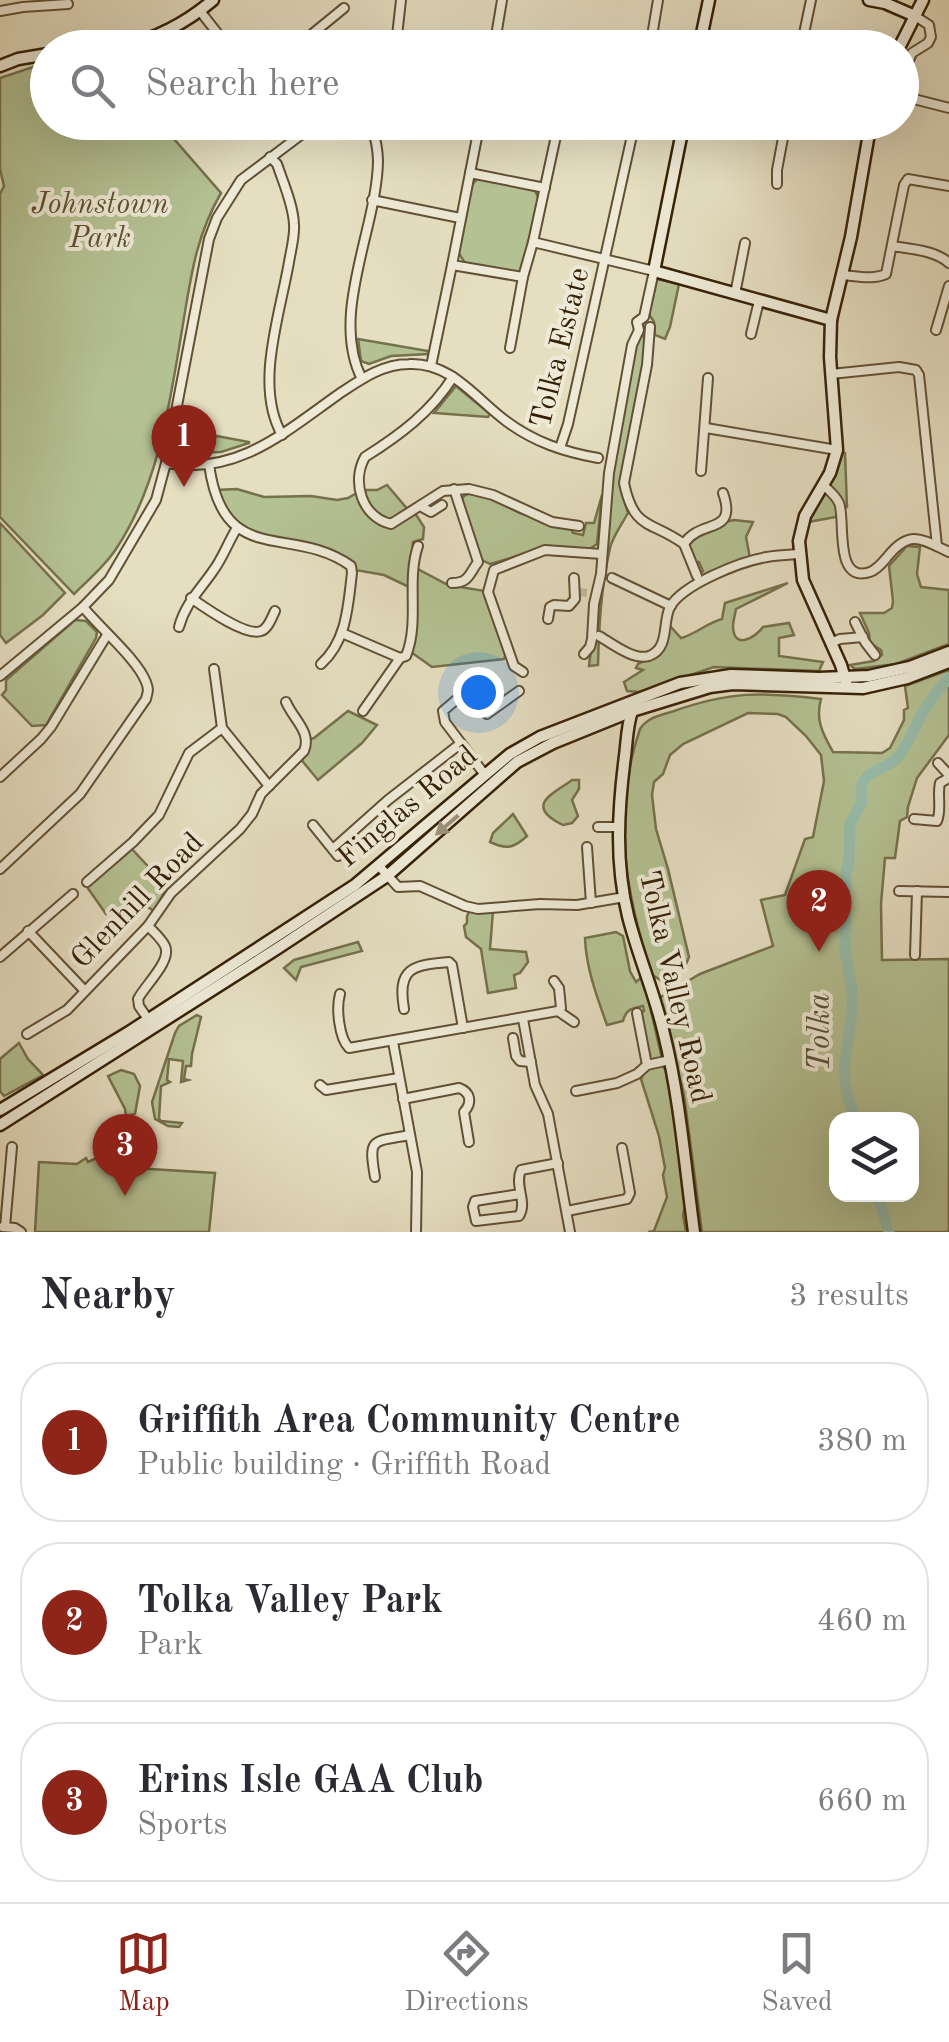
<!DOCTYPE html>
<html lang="en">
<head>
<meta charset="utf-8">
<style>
	body { margin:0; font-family:"Old Standard TT",serif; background:#f2f2f3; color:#2b2b33 }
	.controls { position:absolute; right:30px; bottom:30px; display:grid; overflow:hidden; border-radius:20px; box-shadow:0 10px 40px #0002 }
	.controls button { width:90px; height:90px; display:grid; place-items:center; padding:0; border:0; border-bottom:2px solid #e1e1e2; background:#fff; color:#2b2b33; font:50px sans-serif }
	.you { position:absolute; left:478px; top:692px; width:35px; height:35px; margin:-25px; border:8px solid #fff; border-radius:50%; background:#1a73e8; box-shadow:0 0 0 15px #1a73e833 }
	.badge { display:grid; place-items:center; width:65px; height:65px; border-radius:50%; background:#8f2418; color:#fff; font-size:32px; font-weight:700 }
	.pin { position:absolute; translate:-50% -82px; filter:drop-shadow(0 2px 5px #0008) }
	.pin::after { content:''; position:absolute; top:52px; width:35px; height:30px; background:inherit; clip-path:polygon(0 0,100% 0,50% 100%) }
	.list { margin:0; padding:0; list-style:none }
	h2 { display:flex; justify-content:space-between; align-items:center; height:130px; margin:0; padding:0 40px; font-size:42px }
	h2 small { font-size:32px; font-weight:400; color:#7c7c81 }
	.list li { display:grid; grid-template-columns:65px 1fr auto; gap:30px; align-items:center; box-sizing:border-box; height:160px; margin:0 20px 20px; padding:0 20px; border:2px solid #e1e1e2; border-radius:40px }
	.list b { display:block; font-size:38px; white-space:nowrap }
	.list p { margin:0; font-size:32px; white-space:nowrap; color:#7c7c81 }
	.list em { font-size:32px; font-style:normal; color:#7c7c81 }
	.icon { flex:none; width:55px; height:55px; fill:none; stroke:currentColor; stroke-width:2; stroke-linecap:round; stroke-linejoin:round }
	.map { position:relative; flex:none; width:949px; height:1232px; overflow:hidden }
	.search { position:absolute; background:#fff; box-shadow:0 10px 40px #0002; left:30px; right:30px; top:30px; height:110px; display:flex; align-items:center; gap:25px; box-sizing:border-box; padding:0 35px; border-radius:55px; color:#7c7c81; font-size:38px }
	.sheet { height:670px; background:#fff }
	nav { display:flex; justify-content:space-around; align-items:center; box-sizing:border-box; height:140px; border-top:2px solid #e1e1e2; background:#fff; font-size:28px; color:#7c7c81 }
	nav a { display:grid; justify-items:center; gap:5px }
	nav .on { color:#8f2418 }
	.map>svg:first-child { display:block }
	.green { fill:#b4c193; stroke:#75714c; stroke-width:2.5; fill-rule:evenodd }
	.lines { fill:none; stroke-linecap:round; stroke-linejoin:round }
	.river { stroke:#97bdac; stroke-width:11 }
	.street-tunnel { stroke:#c2b89b; stroke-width:8; stroke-dasharray:8 4; stroke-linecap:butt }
	.street-casing { stroke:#625034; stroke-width:12 }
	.secondary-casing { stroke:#362105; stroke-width:15 }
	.street { stroke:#eeead7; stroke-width:8 }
	.secondary { stroke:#eeead7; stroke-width:10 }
	.oneway { fill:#9b9078 }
	.labels { text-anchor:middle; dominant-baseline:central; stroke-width:8; stroke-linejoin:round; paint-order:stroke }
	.park-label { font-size:30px; font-style:italic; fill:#5c5130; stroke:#eeead7 }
	.street-label { font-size:30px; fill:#362105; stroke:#eeead7 }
	.water-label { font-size:32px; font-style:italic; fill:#535037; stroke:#eeead7 }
</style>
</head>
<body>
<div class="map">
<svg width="949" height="1232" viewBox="0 0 949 1232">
	<rect width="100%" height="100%" fill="#e5dec1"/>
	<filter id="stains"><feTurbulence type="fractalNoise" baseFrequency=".002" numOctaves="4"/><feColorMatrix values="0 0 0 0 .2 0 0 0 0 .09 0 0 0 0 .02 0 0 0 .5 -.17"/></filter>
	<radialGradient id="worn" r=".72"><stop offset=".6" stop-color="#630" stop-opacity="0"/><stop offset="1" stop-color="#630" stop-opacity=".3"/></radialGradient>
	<g class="green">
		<path d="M 45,63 L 48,63 L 48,122 L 160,123 L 221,193 C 196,236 191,276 183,324 C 170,400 160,483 116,549 C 105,566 88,580 74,594 L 0,517 L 0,194 L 4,186 L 0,169 L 0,78 Z"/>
		<polygon points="484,178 530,188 535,191 539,199 525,265 518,273 465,263 458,252 470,187 477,179"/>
		<polygon points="657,279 679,284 670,327 665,339 655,335 654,322 649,314"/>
		<path d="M 642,335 L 646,339 L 645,355 L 621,480 L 621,490 L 628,513 C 622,524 613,536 610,548 C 601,589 599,624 598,665 L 589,666 L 612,473 L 636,344 L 639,336 Z"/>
		<polygon points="358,339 428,351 428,354 391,356 369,364 361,361"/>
		<polygon points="456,386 490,414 488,417 434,413"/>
		<polygon points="179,429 249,442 249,443 221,452 178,453 174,450"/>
		<polygon points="837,451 845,453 847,507 841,509 841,516 803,523"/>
		<path d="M 387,485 L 410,512 L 413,510 L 424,527 L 423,539 L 413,542 L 409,587 L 384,575 L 355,570 C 340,538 265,547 237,525 C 226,516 222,502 216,490 L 237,489 L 264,497 L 311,496 L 337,500 L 348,498 L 362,490 L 377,490 Z"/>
		<polygon points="470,492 481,494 520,513 571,528 573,533 583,535 586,523 594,523 602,495 597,544 588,550 535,551 490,564 480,559 462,504 463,497"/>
		<polygon points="734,520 753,522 746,537 750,558 701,577 699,574 703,571 699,562 694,563 688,542 729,521"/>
		<polygon points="0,523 65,593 43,615 6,643 0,635"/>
		<polygon points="907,546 920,547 917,574 921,587 949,590 949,644 896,664 855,669 850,665 874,661 882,655 881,650 870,643 869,633 860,613 884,613 892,608 893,601 889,566"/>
		<polygon points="414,567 448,585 485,591 506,654 504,659 432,667 408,650"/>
		<path d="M 788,583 L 736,609 C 735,615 733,621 733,627 C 734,650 755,638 763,627 L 789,623 L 794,635 L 779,638 L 779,656 L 823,662 L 819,671 L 714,667 L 640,692 L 627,691 L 624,682 L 643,670 L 636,668 L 638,664 L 658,654 L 669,628 L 671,627 L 681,638 C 694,635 707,623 722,619 L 725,603 Z"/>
		<polygon points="75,620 86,621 97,632 96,638 46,725 32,726 2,695 6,690 6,680"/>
		<path d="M 949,670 L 949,735 L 917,778 L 908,807 L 907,817 L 900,821 L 895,858 L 885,858 L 881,904 L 882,960 L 949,959 L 949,1232 L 702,1232 L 684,1095 L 659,998 L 700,974 L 773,946 L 761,900 L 785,895 L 805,839 L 813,837 L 824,781 L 821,755 L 806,736 L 786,717 L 778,714 L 748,713 L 683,744 L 670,755 L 663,774 L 654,782 L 652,795 L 656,829 L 668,869 L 689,957 C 684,970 678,978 664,982 L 652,975 C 625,892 611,814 640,729 C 648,717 661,715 674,711 C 731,691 761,692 821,699 C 815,720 823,734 833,752 L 882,753 L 890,748 L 904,720 L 904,710 L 908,708 L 905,686 ZM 836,1120 L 912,1120 L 912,1194 L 836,1194 Z"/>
		<polygon points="348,711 377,725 362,743 318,780 299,757 307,740 314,738"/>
		<path d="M 572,780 L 579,780 L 579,789 L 572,800 L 578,816 L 572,823 L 563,825 C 522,805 555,793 572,780 Z"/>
		<path d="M 513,814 L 527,836 C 514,848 507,850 490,842 L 493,833 Z"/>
		<polygon points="132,849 167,887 154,911 143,904 106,914 87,887"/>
		<polygon points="470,910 493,911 490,949 526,952 528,962 520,973 514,975 516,988 488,993 481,949 466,937 464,926 467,923 467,916"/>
		<path d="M 616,932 L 623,936 L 630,971 L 636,982 L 643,976 L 662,1059 L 649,1061 L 640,1013 L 644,1011 L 643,1006 C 631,1009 626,1009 623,1021 L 607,1025 C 597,997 586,968 585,938 Z"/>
		<polygon points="358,942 362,951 301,967 296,980 284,968 294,960"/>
		<polygon points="197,1015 201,1017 192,1054 191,1066 186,1066 184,1079 188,1080 181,1082 183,1061 169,1059 167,1080 170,1082 161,1086 159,1119 161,1121 182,1123 179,1127 168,1126 155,1119 152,1102 175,1033 179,1026"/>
		<polygon points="19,1043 28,1059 43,1075 4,1096 0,1091 0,1059"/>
		<path d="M 662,1065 L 667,1072 L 686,1202 L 683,1215 L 686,1232 L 648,1232 L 654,1231 L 667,1197 L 663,1175 L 665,1168 L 659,1136 L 641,1079 C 645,1069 652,1067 662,1065 Z"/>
		<polygon points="121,1070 134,1074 140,1086 135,1114 126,1116 125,1109 108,1076"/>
		<path d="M 136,1124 L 142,1139 L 134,1137 L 128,1141 C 131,1150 130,1159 134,1168 L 215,1173 L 209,1232 L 35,1232 L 39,1162 L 77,1164 L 86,1158 L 88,1162 L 112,1151 L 111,1146 L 124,1139 L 127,1127 Z"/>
	</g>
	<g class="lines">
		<g class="river">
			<path d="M 855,1120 L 847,1093 L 844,1069 L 852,1013 L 852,991 L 845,950 L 846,875 L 849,861 L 850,824 L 862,802 C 856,769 882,773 897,758 C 908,746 913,730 921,716 C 929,702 938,690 949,678"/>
			<polyline points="877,1194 889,1232"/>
		</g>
		<polyline class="street-tunnel" points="579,592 587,593"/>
		<g class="street-casing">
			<g id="street">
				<polyline points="0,11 23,7 68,4"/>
				<polyline points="200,11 229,48"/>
				<polyline points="153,38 157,48"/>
				<polyline points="396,45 651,42"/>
				<polyline points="396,45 401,0"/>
				<polyline points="295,48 344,8"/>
				<polyline points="494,48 502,0"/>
				<polyline points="650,48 658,0"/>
				<polyline points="801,48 811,0"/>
				<polyline points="902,76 912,53 928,43 931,37 929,25 915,16"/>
				<polyline points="902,96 949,108"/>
				<polyline points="206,122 215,133"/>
				<path d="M 270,157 L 277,164 C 283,182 293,204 294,224 C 295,236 291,250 289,262 C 280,315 254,386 282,435"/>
				<polyline points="470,173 480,122"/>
				<polyline points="777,184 777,170 786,122"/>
				<polyline points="545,188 470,173 452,265 523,277 533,242 654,271 644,317 637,322 639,330 632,345 609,473 601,574 594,604 592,639 590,647 584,654"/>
				<polyline points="372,200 460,218"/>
				<polyline points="533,242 559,122"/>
				<path d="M 892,246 C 910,249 935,250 949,263"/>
				<path d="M 842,275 C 856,276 873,280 886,274 L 904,185 L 908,179 L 949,186"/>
				<polyline points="735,294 745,243"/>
				<path d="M 650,327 L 647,365 L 624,483 C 634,531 651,520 684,544 L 697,576"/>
				<polyline points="936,330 949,286"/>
				<polyline points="751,334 759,301"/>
				<polyline points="510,348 523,277"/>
				<polyline points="431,366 452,265"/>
				<polyline points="831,374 899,367 916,370 919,375 937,546"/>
				<path d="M 453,377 C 431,412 400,435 365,457 C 351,482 362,517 391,524 L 443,491 L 469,489 L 493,495 L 552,522 L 579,526"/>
				<path d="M 362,379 C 329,315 377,229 378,161 C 378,148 375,136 371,122"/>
				<polyline points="706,428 837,450"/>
				<polyline points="560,448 568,424 635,122"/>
				<path d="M 166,463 C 237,476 285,432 339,394 C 360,380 382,364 409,364 C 451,362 475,398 506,421 C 534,442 564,452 598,458"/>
				<path d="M 209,464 C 223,570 291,523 351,566 L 352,573 C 348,605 347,641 321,664"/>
				<polyline points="701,471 708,378"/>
				<path d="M 823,485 C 829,490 836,496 839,503 C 846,519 833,584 870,572 C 878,569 883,562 888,556 C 910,529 921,539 949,552"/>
				<polyline points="420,506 431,512 442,505"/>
				<path d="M 684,544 C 700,518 738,536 723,493"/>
				<polyline points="612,578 671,606"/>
				<path d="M 452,583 C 469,583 469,574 478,562 L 454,489"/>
				<path d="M 191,598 C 204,607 246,637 261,631 C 268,629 272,617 275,611"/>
				<polyline points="548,619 550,607 554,605 569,606 575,599 574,578"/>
				<polyline points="855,622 865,642 875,655"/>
				<path d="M 179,627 C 185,604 200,590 213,571 C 223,558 228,542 237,528"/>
				<path d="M 342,633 L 400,658 L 406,656 C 420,621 406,581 418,546"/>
				<path d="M 599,636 C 611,643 634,661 649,656 C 670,648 662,623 670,607 C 683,584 742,561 767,557 C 778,555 788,555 799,554"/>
				<polyline points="831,643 840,639 863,637"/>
				<polyline points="214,669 222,728 269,786"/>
				<polyline points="523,672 514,666 488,592 494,570 545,550 602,554"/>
				<polyline points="0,676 83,607 109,580 156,500 166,463 209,239 217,218 241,180 318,122"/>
				<polyline points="363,711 400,658"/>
				<polyline points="938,763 949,775"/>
				<path d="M 485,775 L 445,722 L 443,711 L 463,694 C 475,694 477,707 487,714 L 519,691"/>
				<polyline points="0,777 41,739 51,727 107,635"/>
				<path d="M 914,819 L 937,821 C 942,810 937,795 940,783 L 949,778"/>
				<polyline points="313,825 338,856"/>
				<polyline points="598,827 618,827"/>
				<polyline points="587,847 591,903"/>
				<polyline points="333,849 388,800 460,744"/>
				<polyline points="379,866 398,887 420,886 465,906 478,909 540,904 577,905 625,897"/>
				<path d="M 0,869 L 80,794 L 146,699 C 148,691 149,690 146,682 C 137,659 100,628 83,607"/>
				<polyline points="87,882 133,842 159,815 189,753 222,728"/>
				<polyline points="899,891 949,892"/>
				<path d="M 148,926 C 153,931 162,939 165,946 C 172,961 145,985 138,999 L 139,1006 L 150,1022"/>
				<polyline points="28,931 84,990"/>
				<polyline points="915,955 917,891"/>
				<polyline points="0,957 73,894"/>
				<path d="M 340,994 C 336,1008 339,1038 349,1048 L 558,1011 L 561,1008 L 559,988 L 554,981"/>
				<path d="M 404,1009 C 397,968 412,965 449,962 L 452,965 L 463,1028"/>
				<polyline points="558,1011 574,1022"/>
				<polyline points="637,1013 647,1065"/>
				<polyline points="523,1019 535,1085 548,1114 570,1232"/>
				<path d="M 27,1034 L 67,1010 L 148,926 L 171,893 L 240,829 L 252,814 L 261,794 L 304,751 C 312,732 293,719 286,702"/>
				<polyline points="513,1038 516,1056 520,1061 531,1062"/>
				<polyline points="393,1042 417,1172 416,1232"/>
				<polyline points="320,1085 326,1090 399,1078"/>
				<polyline points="576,1091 617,1083 637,1074 647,1065 670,1060"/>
				<path d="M 403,1099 L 459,1088 C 470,1092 473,1102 464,1112 L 469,1142"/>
				<path d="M 375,1177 C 368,1137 372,1142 410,1135"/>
				<path d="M 520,1194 L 475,1201 L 473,1207 L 476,1221 L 519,1216 C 528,1202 514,1186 521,1170 L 558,1163"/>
				<polyline points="567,1211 627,1199 630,1193 622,1148"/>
				<polyline points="3,1227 15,1228 21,1232"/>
				<polyline points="5,1227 12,1147"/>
			</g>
		</g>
		<g class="secondary-casing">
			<g id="secondary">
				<polyline points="869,0 885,3 915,16"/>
				<path d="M 120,48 C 156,38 185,24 213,0"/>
				<polyline points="699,48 709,0"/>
				<polyline points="899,48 923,0"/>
				<polyline points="0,66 18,59 48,54"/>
				<polyline points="684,122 654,271 831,320"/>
				<polyline points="846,682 841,665 803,580 799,541 805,516 830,473 837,450 830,357 831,320 851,237 871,122"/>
				<path d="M 632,711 C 627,726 627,740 625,756 C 618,810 615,863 628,916 C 638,956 655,994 664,1034 C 680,1099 685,1166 694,1232"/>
				<polyline points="0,1110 129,1032 355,885 485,775 510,754 540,737 680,683 731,675 819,678 869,676 910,667 949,652"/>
				<polyline points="0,1125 278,948 387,876 517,762 553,743 632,711 710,687 733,684 863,688 907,678 949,662"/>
			</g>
		</g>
		<use href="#street" class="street"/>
		<use href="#secondary" class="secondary"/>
	</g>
	<defs><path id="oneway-solid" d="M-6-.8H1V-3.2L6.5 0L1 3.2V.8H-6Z" transform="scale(2.5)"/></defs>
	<use class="oneway" href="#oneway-solid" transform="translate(447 825) rotate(139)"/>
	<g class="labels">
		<g class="park-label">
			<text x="100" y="205">Johnstown<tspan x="100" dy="34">Park</tspan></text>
		</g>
		<g class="street-label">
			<text transform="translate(561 348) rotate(-76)">Tolka Estate</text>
			<text transform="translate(408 807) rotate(-40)">Finglas Road</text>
			<text transform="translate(138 901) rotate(-46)">Glenhill Road</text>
			<text transform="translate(674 987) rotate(77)">Tolka Valley Road</text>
		</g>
		<g class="water-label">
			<text transform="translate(821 1032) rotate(-90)">Tolka</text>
		</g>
	</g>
	<rect width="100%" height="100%" filter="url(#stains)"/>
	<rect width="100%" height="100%" fill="url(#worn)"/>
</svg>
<div class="controls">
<button><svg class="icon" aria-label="layers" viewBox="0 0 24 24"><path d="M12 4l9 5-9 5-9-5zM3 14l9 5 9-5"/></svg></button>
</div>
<div class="you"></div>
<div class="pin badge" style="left:184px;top:487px">1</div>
<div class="pin badge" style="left:819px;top:952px">2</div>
<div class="pin badge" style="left:125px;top:1196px">3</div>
<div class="search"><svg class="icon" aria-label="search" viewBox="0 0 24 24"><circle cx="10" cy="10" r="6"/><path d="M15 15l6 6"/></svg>Search here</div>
</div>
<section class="sheet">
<h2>Nearby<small>3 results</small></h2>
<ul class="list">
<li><span class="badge">1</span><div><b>Griffith Area Community Centre</b><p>Public building · Griffith Road</p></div><em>380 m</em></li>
<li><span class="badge">2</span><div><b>Tolka Valley Park</b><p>Park</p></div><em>460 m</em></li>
<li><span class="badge">3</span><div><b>Erins Isle GAA Club</b><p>Sports</p></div><em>660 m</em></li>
</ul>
</section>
<nav>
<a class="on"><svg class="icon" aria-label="map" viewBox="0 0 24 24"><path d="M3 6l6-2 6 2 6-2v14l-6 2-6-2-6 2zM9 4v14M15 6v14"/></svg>Map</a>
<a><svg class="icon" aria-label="directions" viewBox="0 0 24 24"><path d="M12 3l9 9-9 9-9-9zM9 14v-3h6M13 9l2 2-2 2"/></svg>Directions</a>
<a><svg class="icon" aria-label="saved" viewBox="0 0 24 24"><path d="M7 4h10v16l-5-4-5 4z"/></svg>Saved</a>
</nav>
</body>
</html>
